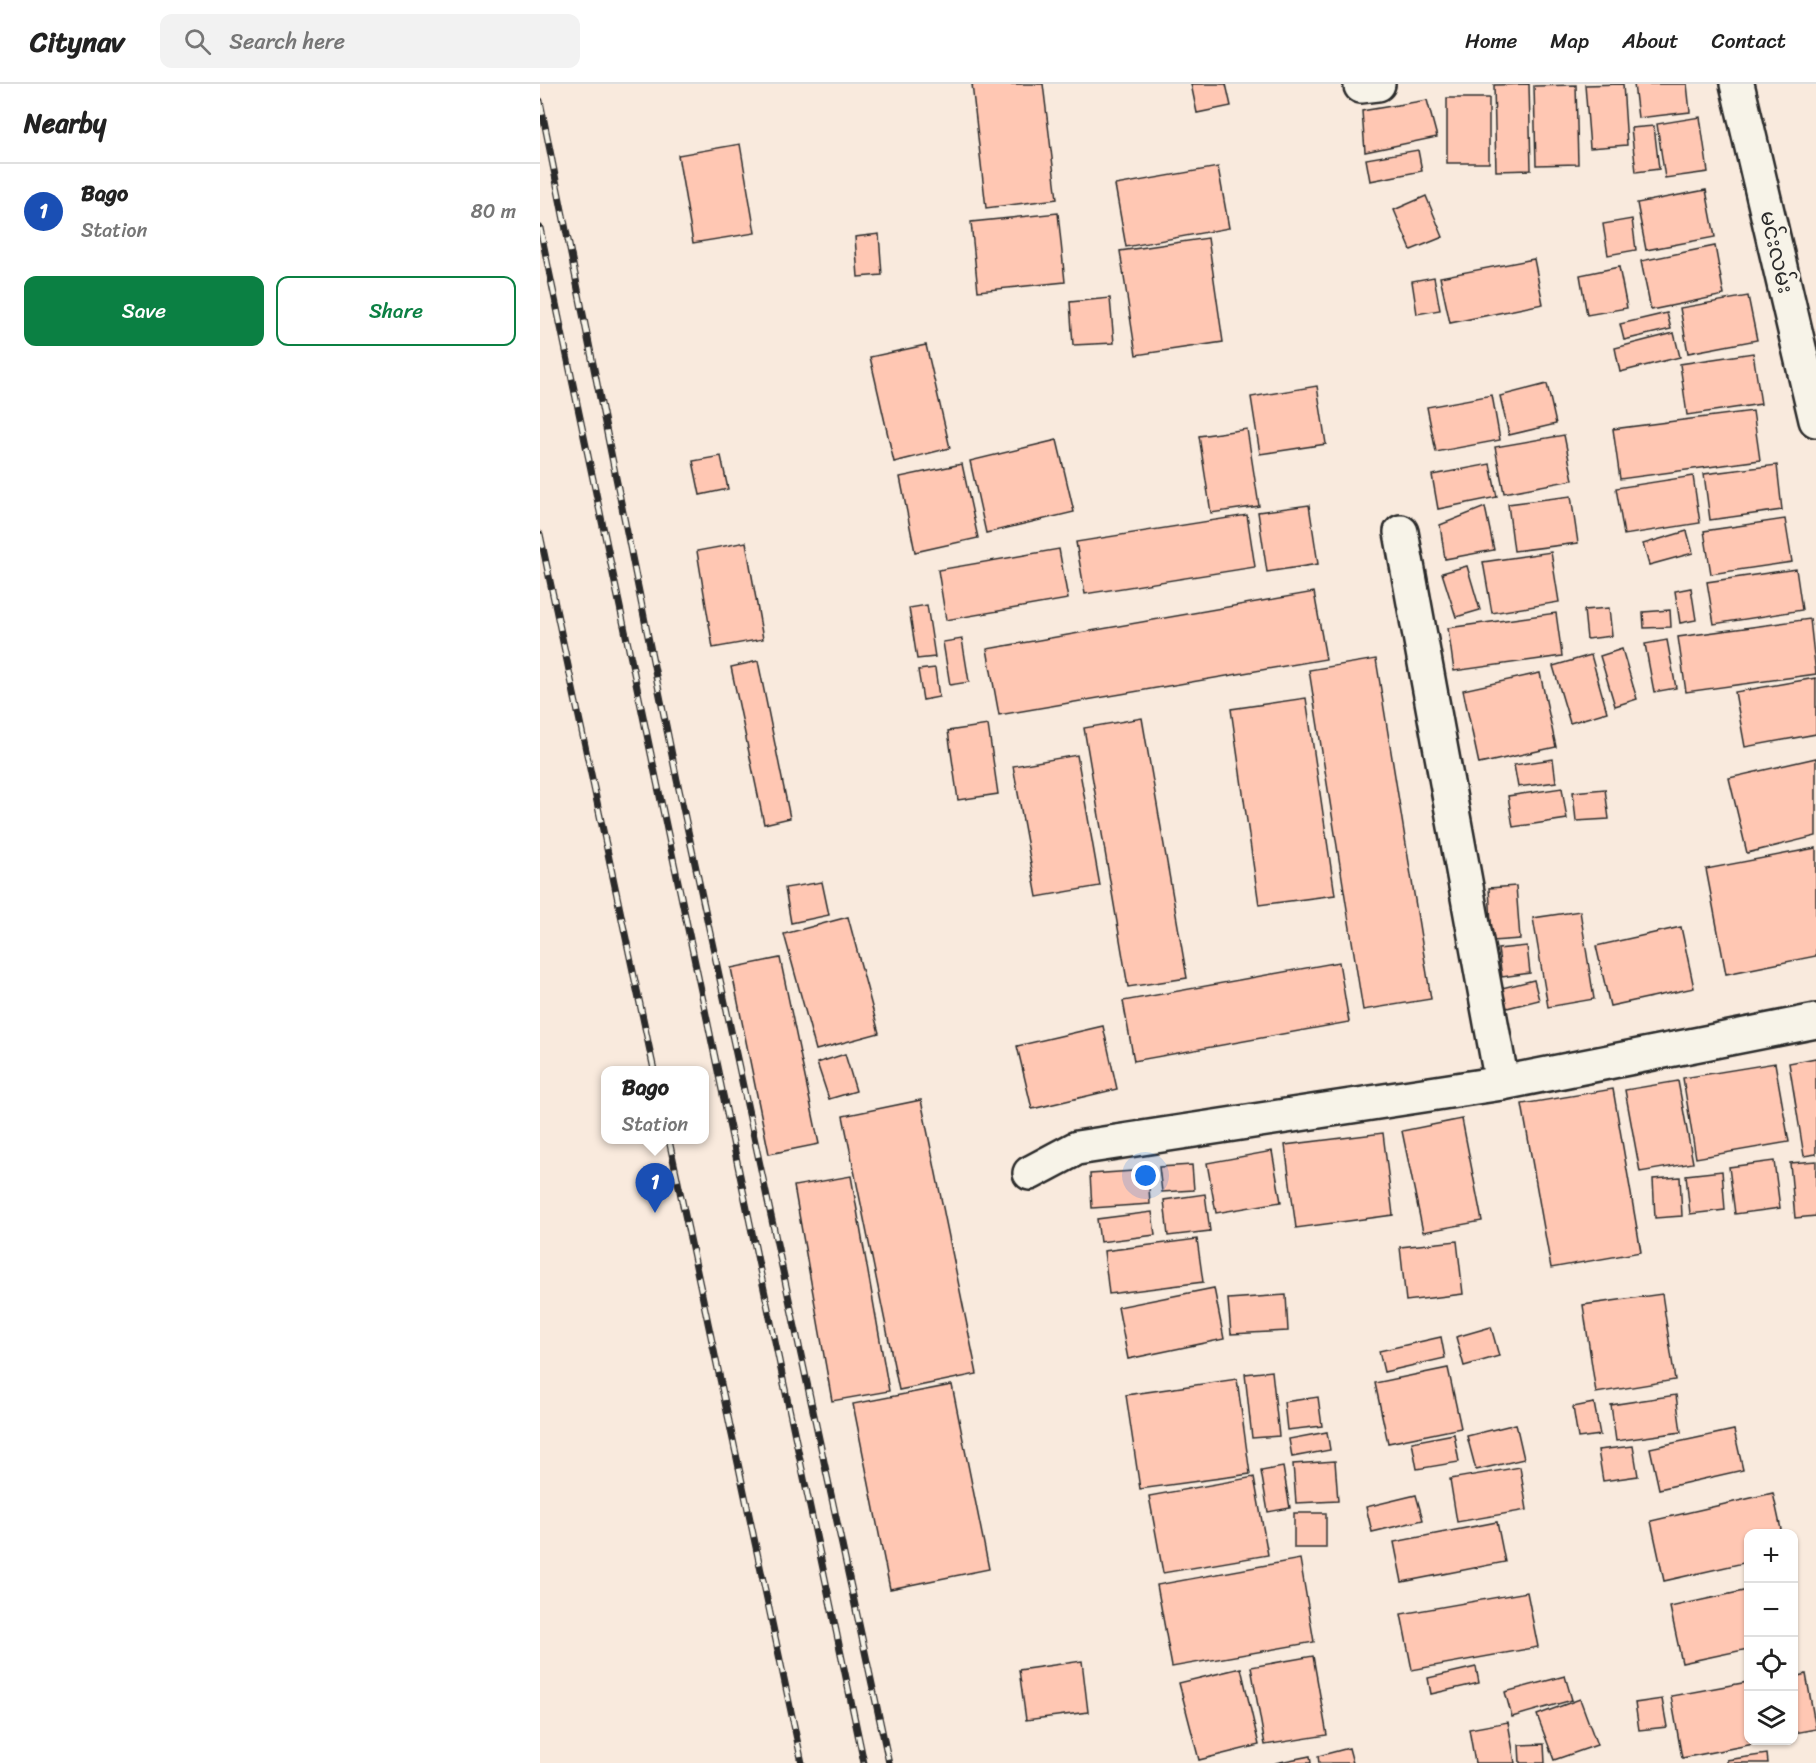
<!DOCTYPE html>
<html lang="en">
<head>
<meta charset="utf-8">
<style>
	body { margin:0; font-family:Sriracha,"Noto Sans Myanmar",sans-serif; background:#f2f2f2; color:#222 }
	.controls { position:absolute; right:18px; bottom:18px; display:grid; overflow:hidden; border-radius:12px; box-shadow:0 2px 4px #0004 }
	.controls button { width:54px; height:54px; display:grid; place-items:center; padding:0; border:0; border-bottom:2px solid #e0e0e0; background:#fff; color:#222; font:30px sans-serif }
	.you { position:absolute; left:606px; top:1092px; width:21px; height:21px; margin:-15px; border:4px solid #fff; border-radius:50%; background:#1a73e8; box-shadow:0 0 0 9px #1a73e833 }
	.badge { display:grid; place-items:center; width:39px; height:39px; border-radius:50%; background:#0b8043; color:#fff; font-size:20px; font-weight:700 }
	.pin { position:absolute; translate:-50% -50px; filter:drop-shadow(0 2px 3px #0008) }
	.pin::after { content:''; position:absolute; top:32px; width:21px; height:18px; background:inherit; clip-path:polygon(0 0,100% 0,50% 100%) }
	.popup { position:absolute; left:61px; top:982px; width:108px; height:78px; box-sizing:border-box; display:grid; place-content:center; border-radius:12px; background:#fff; filter:drop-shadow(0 2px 4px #0005); font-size:20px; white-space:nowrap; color:#767676 }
	.popup b { font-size:22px; color:#222 }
	.popup::after { content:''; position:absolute; left:50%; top:100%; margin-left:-12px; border:12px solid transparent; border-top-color:#fff }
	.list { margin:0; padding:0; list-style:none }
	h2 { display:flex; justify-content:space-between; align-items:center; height:78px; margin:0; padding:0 24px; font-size:26px }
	h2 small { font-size:20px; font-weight:400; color:#767676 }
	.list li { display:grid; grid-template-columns:39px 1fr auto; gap:18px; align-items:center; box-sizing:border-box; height:96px; padding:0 24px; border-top:2px solid #e0e0e0 }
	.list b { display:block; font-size:22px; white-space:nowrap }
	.list p { margin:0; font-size:20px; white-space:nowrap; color:#767676 }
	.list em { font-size:20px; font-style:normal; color:#767676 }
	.actions { display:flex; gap:12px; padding:18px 24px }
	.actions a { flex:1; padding:14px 0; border:2px solid #0b8043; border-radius:12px; text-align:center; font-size:21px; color:#0b8043 }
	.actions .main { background:#0b8043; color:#fff }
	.icon { flex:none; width:33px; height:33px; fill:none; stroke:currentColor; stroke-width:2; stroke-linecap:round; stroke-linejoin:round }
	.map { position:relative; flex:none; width:1276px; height:1679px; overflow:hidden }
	header { display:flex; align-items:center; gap:36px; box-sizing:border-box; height:84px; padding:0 30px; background:#fff; border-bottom:2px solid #e0e0e0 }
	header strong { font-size:28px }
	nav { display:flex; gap:33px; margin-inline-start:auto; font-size:21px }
	.search { width:420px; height:54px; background:#f2f2f2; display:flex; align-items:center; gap:15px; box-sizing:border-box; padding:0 21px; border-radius:12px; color:#767676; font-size:22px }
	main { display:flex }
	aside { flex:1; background:#fff }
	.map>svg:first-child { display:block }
	.building { fill:#ffc7b3; stroke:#2b2b2b; stroke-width:1.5 }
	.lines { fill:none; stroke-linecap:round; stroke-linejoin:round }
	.street-casing { stroke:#2b2b2b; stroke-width:38 }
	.street { stroke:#f7f3e8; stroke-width:33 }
	.rail-casing { stroke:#2b2b2b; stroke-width:7 }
	.rail { stroke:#f7f3e8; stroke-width:4.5; stroke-dasharray:14; stroke-linecap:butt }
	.labels { text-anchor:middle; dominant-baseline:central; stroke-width:6; stroke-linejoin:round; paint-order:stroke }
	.street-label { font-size:22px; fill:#2b2b2b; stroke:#f7f3e8 }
</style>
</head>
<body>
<header>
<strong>Citynav</strong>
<div class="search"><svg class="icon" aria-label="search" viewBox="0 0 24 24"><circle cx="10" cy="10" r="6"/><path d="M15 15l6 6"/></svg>Search here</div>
<nav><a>Home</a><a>Map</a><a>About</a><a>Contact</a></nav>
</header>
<main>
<aside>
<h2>Nearby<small></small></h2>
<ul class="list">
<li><span class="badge" style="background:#1a4fb4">1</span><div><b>Bago</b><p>Station</p></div><em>80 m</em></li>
</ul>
<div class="actions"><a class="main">Save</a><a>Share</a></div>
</aside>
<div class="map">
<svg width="1276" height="1679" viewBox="0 0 1276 1679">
	<rect width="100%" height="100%" fill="#f9eadd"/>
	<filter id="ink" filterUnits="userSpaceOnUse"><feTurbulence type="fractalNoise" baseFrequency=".0167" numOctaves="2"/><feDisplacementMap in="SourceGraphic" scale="12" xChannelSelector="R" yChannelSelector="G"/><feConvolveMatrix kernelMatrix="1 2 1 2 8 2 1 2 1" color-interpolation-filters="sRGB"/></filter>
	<g filter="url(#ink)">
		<g class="building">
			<polygon points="432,0 503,0 517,115 446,124"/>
			<polygon points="651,0 686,0 691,22 657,29"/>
			<polygon points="989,0 991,86 956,87 954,1"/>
			<polygon points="1083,0 1087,61 1050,64 1045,1"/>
			<polygon points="1094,0 1147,0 1150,28 1098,34"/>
			<polygon points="1036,1 1038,80 996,81 994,2"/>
			<rect x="907" y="14" width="42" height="65"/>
			<polygon points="887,16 897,53 825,68 822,27"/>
			<polygon points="1160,33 1168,88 1125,94 1117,40"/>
			<polygon points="1114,42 1119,85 1096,88 1091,44"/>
			<polygon points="200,60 215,149 153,159 138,71"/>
			<polygon points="878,66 882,87 830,97 826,75"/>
			<polygon points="678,83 689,144 586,163 575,101"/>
			<polygon points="1166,106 1175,153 1106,166 1097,119"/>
			<polygon points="886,112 903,153 871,166 854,126"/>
			<polygon points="518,129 525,198 438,207 431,138"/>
			<polygon points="1092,135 1096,166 1068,171 1063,140"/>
			<polygon points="339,150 342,191 318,193 315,153"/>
			<polygon points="668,154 683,258 596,271 580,167"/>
			<polygon points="1175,162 1184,211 1111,226 1101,177"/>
			<polygon points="994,175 1003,220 910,239 900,193"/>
			<polygon points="1079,183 1087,224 1047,231 1040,191"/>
			<polygon points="894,193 900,226 877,230 872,197"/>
			<polygon points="1208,212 1217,256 1148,269 1140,224"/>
			<polygon points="570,214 574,259 533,261 530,218"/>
			<polygon points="1127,229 1131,245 1084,256 1080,240"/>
			<polygon points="1134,249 1140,273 1080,288 1075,264"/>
			<polygon points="386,261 410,364 354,378 330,273"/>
			<polygon points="1213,269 1221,320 1147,331 1140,280"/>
			<polygon points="1007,300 1016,340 969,351 960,312"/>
			<polygon points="777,302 786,360 720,370 711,313"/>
			<polygon points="952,311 960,356 896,368 887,323"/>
			<polygon points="1213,327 1220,376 1080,395 1073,345"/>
			<polygon points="707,345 719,422 671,429 659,352"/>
			<polygon points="1024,351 1033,396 964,409 955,363"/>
			<polygon points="517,356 534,428 446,449 430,377"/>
			<polygon points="181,372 188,405 160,411 153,377"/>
			<polygon points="422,380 438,454 375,468 360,393"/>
			<polygon points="950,380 957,413 898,425 892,391"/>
			<polygon points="1237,381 1242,426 1170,436 1164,390"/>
			<polygon points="1153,392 1160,439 1084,451 1076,404"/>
			<polygon points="1031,412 1038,459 974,467 968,420"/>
			<polygon points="769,421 778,480 727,488 718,428"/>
			<polygon points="945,423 954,466 905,475 900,441"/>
			<polygon points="707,431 715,483 545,510 536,458"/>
			<polygon points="1245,435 1252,478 1171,490 1164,447"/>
			<polygon points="1147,447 1153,469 1109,481 1103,460"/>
			<polygon points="206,458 223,555 173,564 157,467"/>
			<polygon points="519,465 528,515 406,536 398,486"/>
			<polygon points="1011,468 1019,518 952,529 943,478"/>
			<polygon points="927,482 940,526 916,533 902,489"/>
			<polygon points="1256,485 1262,526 1174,540 1167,498"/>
			<polygon points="1151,504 1156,536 1140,539 1135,507"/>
			<polygon points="774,508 786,575 459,631 447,565"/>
			<polygon points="387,521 395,573 377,575 369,524"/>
			<polygon points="1069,524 1072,552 1047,555 1044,526"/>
			<polygon points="1130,526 1131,543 1104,544 1103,528"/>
			<polygon points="1016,529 1022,572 914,587 908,544"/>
			<polygon points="1270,535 1276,590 1146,608 1138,553"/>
			<polygon points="422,555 429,598 410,601 403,558"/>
			<polygon points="1127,556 1136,604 1114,608 1105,560"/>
			<polygon points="1082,565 1097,615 1075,622 1060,572"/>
			<polygon points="1051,571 1067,628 1030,639 1013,582"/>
			<polygon points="836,575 891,915 823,926 769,586"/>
			<polygon points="218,577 250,734 224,740 191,583"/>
			<polygon points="395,584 399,613 383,616 378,586"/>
			<polygon points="1000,589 1016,663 939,680 923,606"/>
			<polygon points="1276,594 1276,650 1205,663 1195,608"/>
			<polygon points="766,614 795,811 719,821 691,625"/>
			<polygon points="602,634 647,894 588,903 544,644"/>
			<polygon points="448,641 458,710 418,716 408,647"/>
			<polygon points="537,671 560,802 497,813 473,682"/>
			<polygon points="1276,674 1276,752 1207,769 1189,694"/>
			<polygon points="1013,675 1016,698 978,703 974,681"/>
			<polygon points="1022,704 1027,735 973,743 968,712"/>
			<polygon points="1065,705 1069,735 1036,737 1033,708"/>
			<polygon points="1276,764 1276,872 1186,890 1166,785"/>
			<polygon points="282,798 289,831 251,839 245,804"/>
			<polygon points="976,802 980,855 952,857 949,804"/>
			<polygon points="1040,827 1054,915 1008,923 993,834"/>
			<polygon points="308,833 339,949 276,966 244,850"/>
			<polygon points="1141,843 1154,904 1070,922 1056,862"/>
			<polygon points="987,862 990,889 962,893 958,865"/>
			<polygon points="240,874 279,1060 229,1070 191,884"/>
			<polygon points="799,878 809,938 594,977 583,917"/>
			<polygon points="994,896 999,916 967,924 962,904"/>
			<polygon points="563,942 577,1005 492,1025 477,962"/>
			<polygon points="305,970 316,1007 289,1015 277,979"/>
			<polygon points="1276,974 1276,1070 1264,1072 1249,979"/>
			<polygon points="1235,979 1249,1058 1156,1074 1143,994"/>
			<polygon points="1138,997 1153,1079 1100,1088 1085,1006"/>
			<polygon points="1073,1005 1101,1168 1011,1184 982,1020"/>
			<polygon points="381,1016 437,1290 359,1306 303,1032"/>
			<polygon points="922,1035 942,1137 883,1148 862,1047"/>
			<polygon points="843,1049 853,1131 756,1144 745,1061"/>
			<polygon points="732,1067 741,1118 676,1129 667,1079"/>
			<polygon points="1234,1077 1240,1124 1195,1130 1189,1083"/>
			<polygon points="1276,1077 1276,1132 1255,1134 1250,1079"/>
			<polygon points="652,1081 654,1106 622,1108 619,1083"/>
			<polygon points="608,1086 610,1120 552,1124 550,1090"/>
			<polygon points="1182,1087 1185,1126 1150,1130 1146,1091"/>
			<polygon points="311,1092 349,1307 292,1317 254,1102"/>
			<polygon points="1140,1093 1142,1132 1115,1134 1113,1095"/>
			<polygon points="665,1110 670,1147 628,1152 624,1116"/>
			<polygon points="612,1128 615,1151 560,1158 557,1135"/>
			<polygon points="657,1155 663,1198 569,1210 564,1167"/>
			<polygon points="917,1157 923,1210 866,1217 860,1163"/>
			<polygon points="674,1204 684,1255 588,1275 578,1223"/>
			<polygon points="1122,1210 1135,1296 1056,1309 1043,1221"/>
			<polygon points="746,1211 748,1247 691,1250 688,1215"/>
			<polygon points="951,1243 959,1272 924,1282 916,1253"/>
			<polygon points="901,1253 905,1274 844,1288 839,1267"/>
			<polygon points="908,1284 921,1344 848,1359 835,1299"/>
			<polygon points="732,1287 739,1352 712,1354 705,1290"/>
			<polygon points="697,1295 710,1390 600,1405 586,1311"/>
			<polygon points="412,1301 449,1485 350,1505 313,1320"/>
			<polygon points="1136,1311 1141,1348 1076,1357 1071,1321"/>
			<polygon points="778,1313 782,1342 747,1346 744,1318"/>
			<polygon points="1054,1319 1060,1351 1038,1354 1033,1323"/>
			<polygon points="976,1340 984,1375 936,1386 927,1352"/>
			<polygon points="1194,1346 1203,1386 1119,1405 1110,1364"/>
			<polygon points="787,1348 790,1366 752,1373 749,1355"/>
			<polygon points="914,1350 919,1378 877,1385 872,1358"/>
			<polygon points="1093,1362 1098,1392 1063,1397 1058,1366"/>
			<polygon points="795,1377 798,1417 756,1419 753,1380"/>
			<polygon points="743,1383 750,1424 728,1428 721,1387"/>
			<polygon points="980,1383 987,1426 917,1438 910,1395"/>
			<polygon points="714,1393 728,1471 623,1489 609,1412"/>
			<polygon points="1233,1409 1242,1450 1208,1450 1208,1478 1124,1497 1111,1437"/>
			<polygon points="876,1411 883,1436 832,1448 826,1423"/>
			<rect x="754" y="1429" width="32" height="35"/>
			<polygon points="957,1438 965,1478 862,1498 854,1458"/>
			<polygon points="760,1475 774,1558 632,1583 617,1501"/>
			<polygon points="1208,1506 1208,1565 1142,1579 1130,1523"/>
			<polygon points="987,1508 998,1563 872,1586 861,1530"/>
			<polygon points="773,1572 787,1651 725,1661 711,1583"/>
			<polygon points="542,1577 548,1628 486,1636 479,1586"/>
			<polygon points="936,1583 939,1599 891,1610 888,1594"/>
			<polygon points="701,1584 719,1661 659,1676 639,1599"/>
			<polygon points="1266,1590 1276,1645 1254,1649 1254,1593"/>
			<polygon points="1025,1592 1032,1616 972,1633 965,1608"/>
			<polygon points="1208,1598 1208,1656 1229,1657 1142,1674 1131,1612"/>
			<polygon points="1040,1615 1057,1661 1014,1676 997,1631"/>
			<polygon points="1122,1615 1127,1643 1099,1646 1095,1619"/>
			<polygon points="968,1638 975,1679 935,1679 929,1645"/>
			<polygon points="1004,1660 1005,1679 980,1679 979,1661"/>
			<polygon points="809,1664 813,1679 779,1679 778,1672"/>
			<polygon points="1227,1670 1228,1679 1187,1679 1187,1676"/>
			<polygon points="770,1672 771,1679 735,1679"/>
		</g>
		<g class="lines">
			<g class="street-casing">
				<g id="street">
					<polyline points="1197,0 1276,336"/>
					<polyline points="821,2 838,0"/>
					<polyline points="861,448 962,999"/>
					<polyline points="490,1089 537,1064 962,999 1276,937"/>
				</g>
			</g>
			<use href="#street" class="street"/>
			<g class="rail-casing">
				<g id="rail">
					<polyline points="0,17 137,696 349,1679"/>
					<polyline points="0,144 324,1679"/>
					<polyline points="0,450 114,986"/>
					<polyline points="129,1056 262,1679"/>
				</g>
			</g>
			<use href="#rail" class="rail"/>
		</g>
	</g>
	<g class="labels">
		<g class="street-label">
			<text transform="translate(1237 168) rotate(77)">မင်းလမ်း</text>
		</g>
	</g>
</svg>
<div class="controls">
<button>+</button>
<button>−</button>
<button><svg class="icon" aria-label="locate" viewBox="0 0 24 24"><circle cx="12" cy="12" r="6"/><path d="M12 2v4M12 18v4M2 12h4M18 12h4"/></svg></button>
<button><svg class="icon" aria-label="layers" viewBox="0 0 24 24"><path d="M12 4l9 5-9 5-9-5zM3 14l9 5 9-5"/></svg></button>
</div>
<div class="you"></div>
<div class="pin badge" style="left:115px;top:1129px;background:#1a4fb4">1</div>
<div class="popup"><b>Bago</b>Station</div>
</div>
</main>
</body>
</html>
